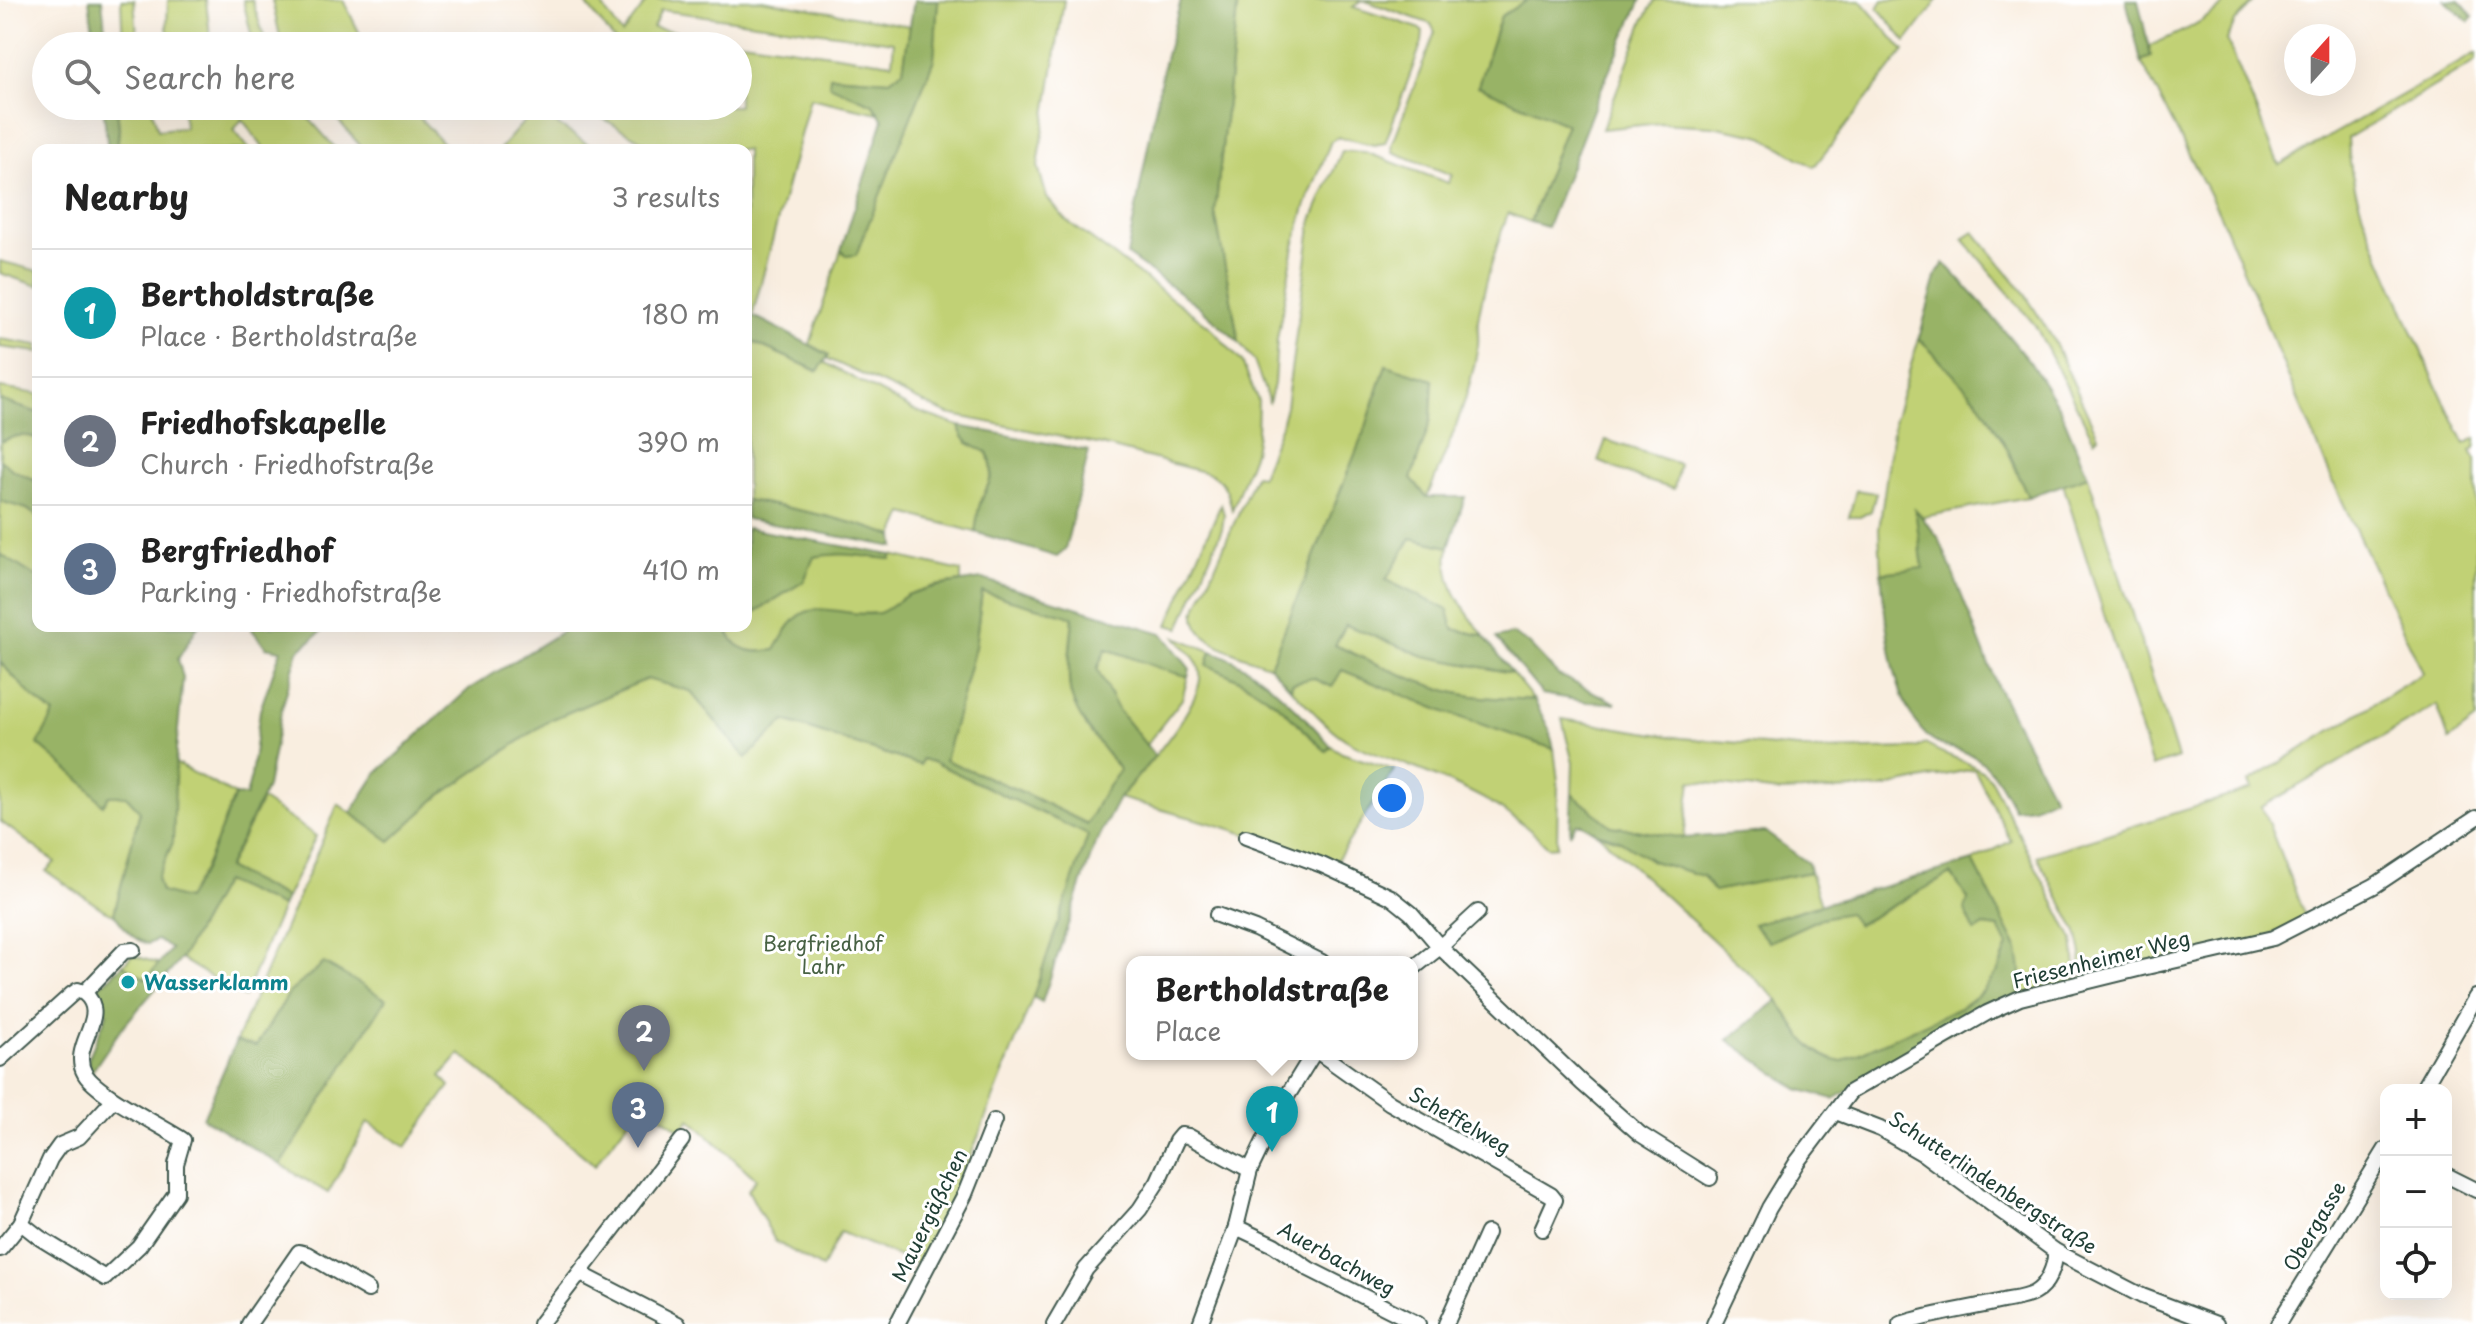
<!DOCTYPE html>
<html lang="en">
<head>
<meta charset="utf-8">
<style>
	body { margin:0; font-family:"Playpen Sans",sans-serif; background:#f6f6f6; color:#222 }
	.controls { position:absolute; right:24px; bottom:24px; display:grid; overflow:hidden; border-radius:16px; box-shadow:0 8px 32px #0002 }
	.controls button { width:72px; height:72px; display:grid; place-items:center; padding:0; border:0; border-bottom:2px solid #e0e0e0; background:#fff; color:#222; font:40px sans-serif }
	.compass { position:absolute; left:2284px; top:24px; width:72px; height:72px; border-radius:50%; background:#fff; box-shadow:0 8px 32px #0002; rotate:21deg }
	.you { position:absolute; left:1392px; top:798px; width:28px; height:28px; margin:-20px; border:6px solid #fff; border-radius:50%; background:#1a73e8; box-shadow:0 0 0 12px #1a73e833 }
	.badge { display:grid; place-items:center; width:52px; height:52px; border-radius:50%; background:#111827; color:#fff; font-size:26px; font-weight:700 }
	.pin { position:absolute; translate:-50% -66px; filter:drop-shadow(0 2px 4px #0008) }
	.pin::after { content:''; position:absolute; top:42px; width:28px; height:24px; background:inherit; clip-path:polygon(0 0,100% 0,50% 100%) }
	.popup { position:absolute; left:1126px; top:956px; width:292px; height:104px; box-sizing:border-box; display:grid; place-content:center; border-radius:16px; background:#fff; filter:drop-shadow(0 2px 6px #0005); font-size:26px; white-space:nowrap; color:#767676 }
	.popup b { font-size:30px; color:#222 }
	.popup::after { content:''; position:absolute; left:50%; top:100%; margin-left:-16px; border:16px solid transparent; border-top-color:#fff }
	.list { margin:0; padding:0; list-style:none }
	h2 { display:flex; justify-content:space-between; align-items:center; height:104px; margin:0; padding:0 32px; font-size:34px }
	h2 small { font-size:26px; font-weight:400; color:#767676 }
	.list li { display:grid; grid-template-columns:52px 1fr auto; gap:24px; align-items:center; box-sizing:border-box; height:128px; padding:0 32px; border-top:2px solid #e0e0e0 }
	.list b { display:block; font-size:30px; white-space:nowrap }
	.list p { margin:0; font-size:26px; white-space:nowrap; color:#767676 }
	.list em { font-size:26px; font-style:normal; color:#767676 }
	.icon { flex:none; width:44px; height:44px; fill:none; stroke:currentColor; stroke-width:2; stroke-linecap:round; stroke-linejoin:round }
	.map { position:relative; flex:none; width:2476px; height:1324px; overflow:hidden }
	.search { position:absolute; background:#fff; box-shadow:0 8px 32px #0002; left:32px; top:32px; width:720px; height:88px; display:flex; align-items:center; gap:20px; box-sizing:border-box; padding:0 28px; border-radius:44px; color:#767676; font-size:30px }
	.panel { position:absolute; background:#fff; box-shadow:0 8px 32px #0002; left:32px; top:144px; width:720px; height:488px; border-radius:16px }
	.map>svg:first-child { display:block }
	.green { fill:#c1d174; stroke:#708754; stroke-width:2; fill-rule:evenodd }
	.forest { fill:#98b366; stroke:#5c784d; stroke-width:2; fill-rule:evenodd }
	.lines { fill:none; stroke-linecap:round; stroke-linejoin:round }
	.minor-casing { stroke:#40584e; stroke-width:18 }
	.minor { stroke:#fff; stroke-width:14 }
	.culture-dot { fill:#0f9aa8; stroke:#fff; stroke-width:3 }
	.labels { text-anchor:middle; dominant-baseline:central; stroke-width:6; stroke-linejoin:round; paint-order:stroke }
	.park-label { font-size:20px; fill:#486244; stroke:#fff }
	.street-label { font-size:20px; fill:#1f3d34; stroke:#fff }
	.culture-label { font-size:20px; font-weight:bold; fill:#0d838f; stroke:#fff; text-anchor:start }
</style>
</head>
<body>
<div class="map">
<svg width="2476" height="1324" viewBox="0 0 2476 1324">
	<rect width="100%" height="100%" fill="#fff"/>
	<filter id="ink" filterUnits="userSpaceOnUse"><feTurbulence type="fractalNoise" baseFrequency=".0125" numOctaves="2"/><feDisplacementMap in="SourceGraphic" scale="16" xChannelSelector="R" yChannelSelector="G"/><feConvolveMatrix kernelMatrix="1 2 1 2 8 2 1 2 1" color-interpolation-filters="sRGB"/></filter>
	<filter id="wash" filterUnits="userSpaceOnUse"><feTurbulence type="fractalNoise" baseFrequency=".006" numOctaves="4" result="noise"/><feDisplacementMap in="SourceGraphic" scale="32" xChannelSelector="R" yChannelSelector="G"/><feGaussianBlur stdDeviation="1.8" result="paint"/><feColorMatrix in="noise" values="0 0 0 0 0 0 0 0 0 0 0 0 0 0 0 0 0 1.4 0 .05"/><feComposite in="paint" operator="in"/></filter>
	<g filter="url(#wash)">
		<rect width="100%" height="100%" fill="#f9eee0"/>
		<g class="green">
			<polygon points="121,0 134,0 138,46 115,46 123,45"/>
			<polygon points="168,0 206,0 211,46 171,46 167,27"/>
			<polygon points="243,0 252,0 267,46 254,46"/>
			<polygon points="272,0 343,0 366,46 282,46"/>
			<path d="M 583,0 L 598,0 L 622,34 L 648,0 L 762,0 L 910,26 L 903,70 L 890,80 L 831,76 L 844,92 L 873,104 L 878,113 L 810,98 L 752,317 L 746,314 L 746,150 L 658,150 L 581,106 L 738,106 L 738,46 L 619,46 ZM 661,10 L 894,42 L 892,63 L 653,28 Z"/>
			<path d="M 938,0 L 1064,0 L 1038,166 L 1047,198 L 1067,221 L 1209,326 L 1242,362 L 1258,401 L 1257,433 L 1254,452 L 1232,510 C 1229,495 1225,481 1211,474 L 1102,445 L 948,414 L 826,358 L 828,354 L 810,344 L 841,250 L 846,256 L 856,254 L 934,59 Z"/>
			<polygon points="1238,0 1362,0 1353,7 1418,28 1423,32 1422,42 1385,143 1374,145 1338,137 1331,141 1305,207 1294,246 1277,339 1274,384 1269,402 1254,361 1239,342 1215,213"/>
			<path d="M 1363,0 L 1528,0 L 1501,16 L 1478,86 L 1567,124 L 1530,222 L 1508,213 C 1496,247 1484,284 1478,320 C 1477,328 1479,337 1478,345 C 1470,397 1448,448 1427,497 L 1411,479 L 1431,419 L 1386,365 L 1366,427 L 1270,666 C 1246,656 1193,644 1195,613 L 1255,475 L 1261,476 L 1281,425 L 1286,406 L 1312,220 L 1342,151 L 1365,152 L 1448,183 L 1452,175 L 1393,152 L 1392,145 L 1435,32 L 1431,24 Z"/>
			<polygon points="1655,0 1860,0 1904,51 1814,167 1759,135 1712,126 1661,123 1602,129 1644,20"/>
			<polygon points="1883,0 1938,0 1906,42 1878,8"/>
			<path d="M 2229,0 L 2255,0 L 2235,22 L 2227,40 L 2279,165 L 2476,53 L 2476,61 L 2348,138 C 2349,194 2374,241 2395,291 C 2417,343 2440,394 2465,444 L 2476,438 L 2476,447 L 2471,451 L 2476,460 L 2476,720 L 2449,740 L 2437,705 L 2262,807 L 2306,919 L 2257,941 L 2084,984 L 2081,963 L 2082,954 L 2077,932 L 2037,856 L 2252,789 L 2249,782 L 2423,673 L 2331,477 L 2220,215 L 2141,61 L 2151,57 L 2149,46 C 2177,34 2206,22 2229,0 Z"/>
			<polygon points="117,106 151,106 158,130 185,127 182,106 298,106 337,150 265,150 242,119 234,130 250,150 117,150 119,129"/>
			<polygon points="321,106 409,106 449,150 364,150 339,121"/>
			<polygon points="541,106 558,106 546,117 597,150 499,150 533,111"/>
			<polygon points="1974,232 2023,291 2052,337 2098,436 2094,440 2035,325 1963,239"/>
			<polygon points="0,261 38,271 38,286 0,273"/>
			<polygon points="1919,338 1981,404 2008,450 2028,497 1923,517 1916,510 1923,569 1881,573 1879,529 1895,417"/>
			<polygon points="0,339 38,345 38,352 0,347"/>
			<path d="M 746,339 L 817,371 L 824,362 L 913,410 L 959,426 C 963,443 972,446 987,452 C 997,476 988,482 980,504 C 977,513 977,523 975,532 L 904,513 L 894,536 C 846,519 796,509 746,500 Z"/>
			<polygon points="0,388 38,394 38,413 0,400"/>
			<polygon points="29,435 38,439 38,482 13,470 0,460 0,442 14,436"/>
			<polygon points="1606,440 1679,464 1674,489 1641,479 1598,461"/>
			<polygon points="2088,476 2178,758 2152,767 2063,484"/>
			<polygon points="1856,490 1876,493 1871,511 1860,517 1849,517"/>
			<polygon points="0,501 27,509 38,517 38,578 0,554"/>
			<polygon points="1221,504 1224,515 1222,529 1180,628 1168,625"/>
			<path d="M 1411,538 L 1449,547 C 1441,583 1464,609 1484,636 L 1453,629 L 1386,580 Z"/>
			<path d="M 827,554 L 855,554 L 891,559 L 892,555 L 961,571 L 961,582 L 934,586 L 907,595 L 882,613 L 856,614 L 816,609 L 790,625 L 775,650 C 756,653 739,653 729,634 L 732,626 L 746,626 L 746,618 L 804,581 L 813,557 Z"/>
			<path d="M 982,592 L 1073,617 C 1071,640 1065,677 1072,698 C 1081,725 1104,748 1120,770 L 1102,795 L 1088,824 L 1020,791 L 945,760 L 975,647 Z"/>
			<path d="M 1346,625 L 1424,656 L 1512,673 L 1534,700 C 1507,698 1479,699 1452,692 C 1412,681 1373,662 1335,645 Z"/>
			<path d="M 1176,637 L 1211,651 L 1207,665 C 1236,677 1262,691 1285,711 C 1299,724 1311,739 1327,751 L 1331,746 L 1342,753 L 1394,770 L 1335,863 L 1221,826 L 1119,798 C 1140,774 1204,704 1200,673 C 1199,659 1184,647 1176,637 Z"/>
			<path d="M 1106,649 C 1133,657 1161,671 1188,676 L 1182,699 L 1146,745 L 1118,710 L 1097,669 Z"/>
			<polygon points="0,662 31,695 54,714 39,745 85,784 102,804 109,796 126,796 140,811 114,914 104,910 46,871 55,862 0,821"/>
			<path d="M 1342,670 L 1445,712 L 1554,749 L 1558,781 L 1557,846 L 1548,847 C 1509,806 1459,785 1407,765 C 1388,758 1368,752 1350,742 C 1327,729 1310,707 1291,689 L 1292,683 Z"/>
			<polygon points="647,679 690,691 746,757 785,721 920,765 922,759 933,762 1089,835 1033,997 956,1193 919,1265 840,1232 822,1268 775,1241 748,1190 756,1179 690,1119 681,1131 643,1102 595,1165 460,1054 441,1076 450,1086 406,1147 368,1122 328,1193 281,1165 386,999 290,992 256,1047 236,1041 338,804 390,841 438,797 550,720"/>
			<path d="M 1562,719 L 1681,738 L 1822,750 L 1916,748 L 1925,744 C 1946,757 1973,761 1990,778 L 2073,939 L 2078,986 L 2017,1001 L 2018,950 L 1973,861 L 2011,841 L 1974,769 L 1881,788 L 1779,792 L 1691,781 L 1684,838 L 1611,826 L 1572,794 L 1573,763 Z"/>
			<polygon points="175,763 235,795 204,870 186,900 161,892 157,878 173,842"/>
			<polygon points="262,800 316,836 286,898 227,869"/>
			<polygon points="1597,833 1619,840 1652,861 1703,876 1714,891 1810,872 1821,904 1753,924 1769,942 1821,918 1849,912 1858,925 1951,874 1968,899 1976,931 1984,926 2000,928 2009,946 1998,971 1983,991 1960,1008 1841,1062 1826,1059 1804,1040 1778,1000"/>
			<polygon points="224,881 282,907 244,997 181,959"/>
			<polygon points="132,955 160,964 146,979 123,965"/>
		</g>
		<g class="forest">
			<polygon points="89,0 102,0 107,46 95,46"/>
			<polygon points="914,0 938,0 934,59 856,255 846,256 841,250 883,120 873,104 829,85 830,76 890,80 903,70"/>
			<polygon points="1181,0 1238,0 1215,213 1239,342 1197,305 1127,255 1164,63"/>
			<polygon points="1528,0 1641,0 1602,87 1547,227 1530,222 1567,124 1478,86 1501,16"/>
			<polygon points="2126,0 2138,0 2151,57 2141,61"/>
			<polygon points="2445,0 2459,0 2473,17 2469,22"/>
			<polygon points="103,106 117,106 119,129 117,150 108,150"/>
			<polygon points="1944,263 1983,305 2030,362 2060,409 2088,476 2028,497 2008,450 1981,404 1919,338 1937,274"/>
			<polygon points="746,314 762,320 829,355 818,371 746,339"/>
			<path d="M 1386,365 L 1433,380 L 1431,419 L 1411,479 L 1427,497 L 1465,497 L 1449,547 L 1411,538 L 1386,580 L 1448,610 L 1453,629 L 1484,636 L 1512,673 L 1424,656 L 1346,625 L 1335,645 C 1373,663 1412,681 1452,692 C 1479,699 1507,698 1534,700 L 1549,729 L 1554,749 L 1445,712 L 1342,670 L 1332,687 L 1313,678 L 1292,683 L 1291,689 L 1270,666 L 1366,427 Z"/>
			<path d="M 0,400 L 38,413 L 38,439 C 24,433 14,436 0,442 Z"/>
			<path d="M 959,426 L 1089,451 L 1065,550 L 1057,557 L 975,532 C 977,523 977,513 980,504 C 988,482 998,476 987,452 C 972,446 963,443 959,426 Z"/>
			<polygon points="0,460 13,470 38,482 38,517 27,509 0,501"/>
			<path d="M 746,500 C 796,509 846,519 894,536 L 895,547 L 746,519 Z"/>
			<path d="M 1915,509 L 1939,538 L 1998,688 L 2054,797 L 2033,807 L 2014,809 C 2001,784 1990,760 1962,751 C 1952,748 1941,747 1933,741 C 1890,709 1886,622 1881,573 L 1923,568 Z"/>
			<path d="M 746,528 L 874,552 L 892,555 L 891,559 C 865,557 840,551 814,557 L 804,581 L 746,618 Z"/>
			<path d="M 0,554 L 38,578 L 38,626 L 198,626 L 178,659 L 183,678 L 176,751 L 173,842 L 157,878 L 161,892 L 186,899 L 204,870 L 235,795 L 246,796 L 251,776 L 260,710 L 281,650 L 266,647 L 249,626 L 328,626 L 298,651 L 281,712 L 267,787 L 227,868 L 286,898 L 282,907 L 224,881 L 181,959 L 121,1029 L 90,1074 L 88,1059 L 107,1014 L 93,992 L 123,965 L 146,979 L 171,949 L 157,940 L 148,944 C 132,940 124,927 114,914 L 140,811 L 126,796 L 109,796 L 103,805 L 85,784 L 38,744 L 54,714 L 31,695 L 0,662 Z"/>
			<path d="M 982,579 L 1162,633 L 1190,669 L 1188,676 C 1160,671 1134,657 1106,649 L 1097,669 L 1118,710 L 1155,756 L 1119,798 L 1095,844 L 1042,1002 L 1033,997 L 1088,835 L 933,762 L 922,759 L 920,765 L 785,721 L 746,758 L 690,691 L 647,679 L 550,720 L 438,797 L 390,841 L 351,813 L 377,773 L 469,689 L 571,626 L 732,626 L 729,634 C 739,653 756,653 775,650 C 783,637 791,618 806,612 C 826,604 855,618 879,613 C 890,610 899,598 910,594 C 933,585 958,583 982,579 ZM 982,592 L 1073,617 C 1072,640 1065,677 1072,698 C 1081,725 1104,748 1120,770 L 1102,795 L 1087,824 L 1020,791 L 945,760 L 975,647 Z"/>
			<polygon points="1513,634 1528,643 1558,675 1616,703 1588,702 1542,694 1496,638"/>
			<path d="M 1211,651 C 1256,665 1300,711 1331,746 L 1326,751 C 1312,739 1299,724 1285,711 C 1261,690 1236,677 1207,665 Z"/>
			<polygon points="1572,794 1611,826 1684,838 1765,832 1808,863 1810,872 1714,891 1703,876 1652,861 1619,840 1597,833 1582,824 1576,824 1570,834"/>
			<path d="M 1973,861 L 2018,950 L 2021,970 L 2017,1001 L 1994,1007 L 1834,1099 L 1798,1089 L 1728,1040 L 1778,1000 C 1794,1026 1809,1056 1841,1062 L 1960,1008 L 1983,991 L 1998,971 L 2008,946 L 1999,928 L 1984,926 L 1975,932 L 1965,910 L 1968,899 L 1951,874 L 1857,925 L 1848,913 L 1821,918 L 1769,942 L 1753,924 Z"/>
			<polygon points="324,963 386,999 281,1165 203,1118 236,1041 256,1046 290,992"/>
		</g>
	</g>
	<g filter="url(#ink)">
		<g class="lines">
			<g class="minor-casing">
				<g id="minor">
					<polyline points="1246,837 1322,865 1391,897 1411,913 1440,947 1478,912"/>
					<polyline points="1217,915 1255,929 1322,962"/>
					<polyline points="1412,969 1440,947 1582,1083 1640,1134 1710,1178"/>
					<path d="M 84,993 C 112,1016 68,1046 85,1074 C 97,1094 160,1125 183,1140 L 176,1164 L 176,1193 L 139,1246 L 105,1278 L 40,1238 L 21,1223 L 50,1159 L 60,1145 L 79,1137 L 114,1099"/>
					<polyline points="1321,1054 1390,1103 1551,1195 1555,1200 1542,1229"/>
					<polyline points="0,1059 72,994 78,990 84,993 124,951 133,950"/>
					<polyline points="2422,1090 2476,997"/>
					<polyline points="1836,1112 1880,1129 1925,1155 2055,1251 2142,1296 2216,1324"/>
					<polyline points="2446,1175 2476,1190"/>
					<polyline points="1236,1227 1274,1245 1309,1269 1418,1324"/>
					<polyline points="0,1249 21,1223"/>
					<polyline points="581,1274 678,1324"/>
					<polyline points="249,1324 299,1252 307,1254 368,1290"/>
					<polyline points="540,1324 682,1140"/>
					<polyline points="897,1324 965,1194 994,1121"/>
					<polyline points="1054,1324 1086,1269 1140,1209 1158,1181 1176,1141 1181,1135 1188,1136 1250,1170"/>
					<polyline points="1200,1324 1236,1227 1250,1170 1281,1106 1313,1054"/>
					<polyline points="1446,1324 1487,1233"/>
					<polyline points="1714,1324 1769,1208 1797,1162 1850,1092 1987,1013 2020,998 2142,968 2273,938 2374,886 2476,818"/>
					<path d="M 1900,1324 C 1934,1313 1969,1309 2003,1301 C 2013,1299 2025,1298 2034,1293 C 2047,1286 2056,1266 2055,1251"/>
					<polyline points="2278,1324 2386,1149"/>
				</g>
			</g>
			<use href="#minor" class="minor"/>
		</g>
	</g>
	<circle class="culture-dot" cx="128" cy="982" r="8"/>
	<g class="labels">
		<g class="park-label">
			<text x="823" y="943">Bergfriedhof<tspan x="823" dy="23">Lahr</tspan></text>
		</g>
		<g class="street-label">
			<text transform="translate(2101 959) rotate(-14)">Friesenheimer Weg</text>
			<text transform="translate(1460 1120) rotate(30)">Scheffelweg</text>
			<text transform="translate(1993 1182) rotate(33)">Schutterlindenbergstraße</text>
			<text transform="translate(929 1215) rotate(-64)">Mauergäßchen</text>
			<text transform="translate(2314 1226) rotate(-59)">Obergasse</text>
			<text transform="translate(1337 1258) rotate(29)">Auerbachweg</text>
		</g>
		<g class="culture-label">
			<text x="144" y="982">Wasserklamm</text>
		</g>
	</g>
</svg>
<div class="controls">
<button>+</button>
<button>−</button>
<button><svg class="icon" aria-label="locate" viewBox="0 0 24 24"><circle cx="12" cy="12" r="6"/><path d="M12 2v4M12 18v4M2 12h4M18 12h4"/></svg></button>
</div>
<svg class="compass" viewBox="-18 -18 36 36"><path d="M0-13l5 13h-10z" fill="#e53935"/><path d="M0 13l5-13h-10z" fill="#767676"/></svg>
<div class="you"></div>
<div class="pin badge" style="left:1272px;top:1152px;background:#0f9aa8">1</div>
<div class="popup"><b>Bertholdstraße</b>Place</div>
<div class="pin badge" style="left:644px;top:1071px;background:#6b7280">2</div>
<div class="pin badge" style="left:638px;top:1148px;background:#5c6f8a">3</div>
<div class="search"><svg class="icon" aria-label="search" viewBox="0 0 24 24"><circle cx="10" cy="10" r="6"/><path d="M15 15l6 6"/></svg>Search here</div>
<section class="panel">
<h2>Nearby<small>3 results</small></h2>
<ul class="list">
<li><span class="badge" style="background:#0f9aa8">1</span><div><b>Bertholdstraße</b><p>Place · Bertholdstraße</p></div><em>180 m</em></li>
<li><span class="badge" style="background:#6b7280">2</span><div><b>Friedhofskapelle</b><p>Church · Friedhofstraße</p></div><em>390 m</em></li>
<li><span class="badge" style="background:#5c6f8a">3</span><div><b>Bergfriedhof</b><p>Parking · Friedhofstraße</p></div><em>410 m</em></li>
</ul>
</section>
</div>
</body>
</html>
